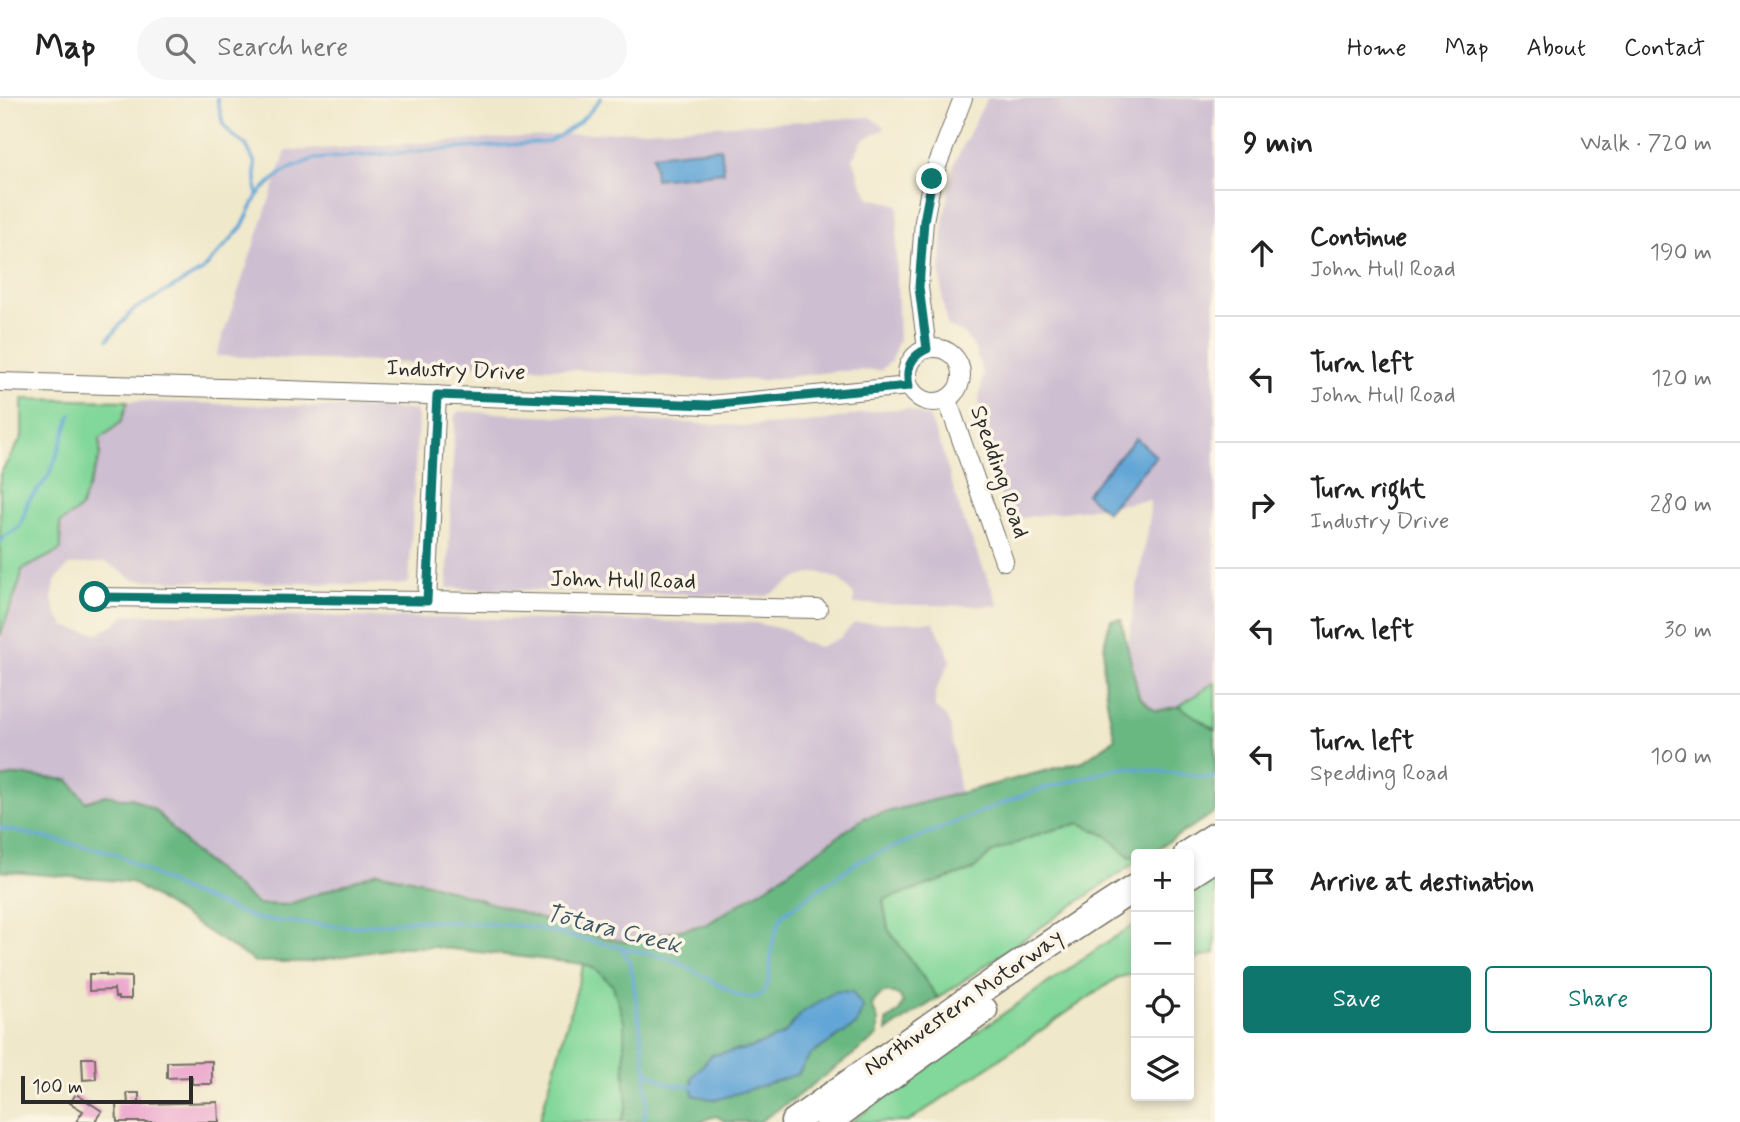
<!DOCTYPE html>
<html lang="en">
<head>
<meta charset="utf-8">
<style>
	body { margin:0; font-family:Mynerve,sans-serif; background:#f6f6f6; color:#222 }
	.controls { position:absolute; right:21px; bottom:21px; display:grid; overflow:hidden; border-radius:7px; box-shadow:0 4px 10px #0003 }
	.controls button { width:63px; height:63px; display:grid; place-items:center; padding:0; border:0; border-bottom:2px solid #e0e0e0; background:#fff; color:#222; font:35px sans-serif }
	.scale { position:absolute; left:21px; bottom:18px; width:172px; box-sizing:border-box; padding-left:7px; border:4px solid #2b2b2b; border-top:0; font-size:19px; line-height:24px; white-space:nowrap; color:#2b2b2b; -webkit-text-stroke:5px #fcf5e5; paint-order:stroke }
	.stop { position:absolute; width:21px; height:21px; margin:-16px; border:5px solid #0f766e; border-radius:50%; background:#fff }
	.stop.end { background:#0f766e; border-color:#fff; box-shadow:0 2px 7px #0008 }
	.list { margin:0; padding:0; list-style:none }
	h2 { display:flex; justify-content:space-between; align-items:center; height:91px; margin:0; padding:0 28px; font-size:30px }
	h2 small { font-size:23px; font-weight:400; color:#767676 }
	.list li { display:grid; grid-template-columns:46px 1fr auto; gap:21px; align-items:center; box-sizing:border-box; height:126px; padding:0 28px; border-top:2px solid #e0e0e0 }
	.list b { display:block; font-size:26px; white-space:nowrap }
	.list p { margin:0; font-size:23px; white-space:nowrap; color:#767676 }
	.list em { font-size:23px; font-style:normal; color:#767676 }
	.actions { display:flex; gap:14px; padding:21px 28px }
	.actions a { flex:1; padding:16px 0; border:2px solid #0f766e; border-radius:7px; text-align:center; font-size:24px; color:#0f766e }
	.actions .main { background:#0f766e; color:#fff }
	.icon { flex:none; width:38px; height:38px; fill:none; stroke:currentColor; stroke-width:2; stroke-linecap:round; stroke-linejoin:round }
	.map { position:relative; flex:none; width:1215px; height:1024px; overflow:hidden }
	header { display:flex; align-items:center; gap:42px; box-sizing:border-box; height:98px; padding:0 35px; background:#fff; border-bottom:2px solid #e0e0e0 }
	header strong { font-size:33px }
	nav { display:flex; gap:38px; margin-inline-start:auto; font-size:24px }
	.search { width:490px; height:63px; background:#f6f6f6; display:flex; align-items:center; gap:18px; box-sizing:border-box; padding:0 24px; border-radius:38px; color:#767676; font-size:26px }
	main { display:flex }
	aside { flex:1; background:#fff }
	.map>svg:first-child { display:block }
	.industrial { fill:#cebed1 }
	.green { fill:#82d79a; stroke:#568162; stroke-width:2 }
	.forest { fill:#69b882; stroke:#4a7256; stroke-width:2; fill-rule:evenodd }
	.water { fill:#62a6d7; stroke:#466881; stroke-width:2 }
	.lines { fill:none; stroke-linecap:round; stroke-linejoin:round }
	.stream { stroke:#62a6d7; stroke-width:3.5 }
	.building { fill:#eba3cc }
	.minor-casing { stroke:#706d63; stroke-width:20 }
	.highway-casing { stroke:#706d63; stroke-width:29 }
	.minor { stroke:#fff; stroke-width:18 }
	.highway { stroke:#fff; stroke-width:26 }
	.route { stroke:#0f766e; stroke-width:9 }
	.labels { text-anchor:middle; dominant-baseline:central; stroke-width:7; stroke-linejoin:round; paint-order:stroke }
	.street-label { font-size:23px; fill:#2b2b2b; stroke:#fcf5e5 }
	.water-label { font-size:24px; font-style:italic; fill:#3e5667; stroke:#fcf5e5 }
</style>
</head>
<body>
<header>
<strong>Map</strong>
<div class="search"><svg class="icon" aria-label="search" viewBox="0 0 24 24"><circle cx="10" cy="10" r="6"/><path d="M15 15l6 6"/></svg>Search here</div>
<nav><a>Home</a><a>Map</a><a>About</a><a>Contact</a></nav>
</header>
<main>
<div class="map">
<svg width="1215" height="1024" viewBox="0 0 1215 1024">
	<rect width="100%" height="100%" fill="#fcf5e5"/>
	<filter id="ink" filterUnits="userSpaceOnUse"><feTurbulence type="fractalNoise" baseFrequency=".0143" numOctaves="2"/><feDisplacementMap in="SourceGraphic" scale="14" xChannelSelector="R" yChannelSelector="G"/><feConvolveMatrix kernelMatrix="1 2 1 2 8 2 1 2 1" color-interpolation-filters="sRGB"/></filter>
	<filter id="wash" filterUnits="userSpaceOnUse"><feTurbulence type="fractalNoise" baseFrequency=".00686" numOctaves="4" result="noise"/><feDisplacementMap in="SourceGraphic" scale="28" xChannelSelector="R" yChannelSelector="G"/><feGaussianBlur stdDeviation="1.57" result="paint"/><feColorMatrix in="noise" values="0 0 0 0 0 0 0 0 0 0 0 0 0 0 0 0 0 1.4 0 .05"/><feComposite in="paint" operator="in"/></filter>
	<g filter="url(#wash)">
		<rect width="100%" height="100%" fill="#f0e8ca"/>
		<g class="industrial">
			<polygon points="987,0 1215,0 1215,584 1179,608 1156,613 1139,599 1127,554 1135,499 1149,425 1150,402 1014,421 999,395 980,324 979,300 983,276 975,251 964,236 947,228 943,205 940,174 944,120 954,66"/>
			<polygon points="870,19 886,30 863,42 853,60 861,84 870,100 899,107 896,151 899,241 891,263 881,272 837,273 765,282 693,281 553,270 216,258 286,53"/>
			<polygon points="128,303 414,312 418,318 409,485 399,487 134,482 106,464 69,467 55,483 52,502 58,519 65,528 78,532 98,535 112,528 126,517 166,516 756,525 790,533 802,544 819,549 840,540 854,525 934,524 951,562 935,594 935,610 945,618 950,627 960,696 864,720 768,788 707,826 626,844 592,837 428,785 378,774 287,807 257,806 193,753 155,712 132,700 120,700 106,697 86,704 18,677 0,680 0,538 20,483 22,472 61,452 60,425 80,411 100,358 100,341 121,324"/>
			<polygon points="909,311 930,321 941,349 962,418 999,508 854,506 854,497 840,482 818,474 799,479 767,498 447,490 455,318 459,313 743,328 817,324 880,312"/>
		</g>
		<g class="green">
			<polygon points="22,301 128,303 121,324 100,341 100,358 80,411 60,425 61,452 22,472 20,483 0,538 0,376 22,339"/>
			<polygon points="1215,584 1215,632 1179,608"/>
			<polygon points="1080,725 1107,738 1130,759 1136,759 1136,764 938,900 888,831 883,802 973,772 991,755 1042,735"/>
			<polygon points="1215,779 1215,855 1189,862 1189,795"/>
			<polygon points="1136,826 1136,875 1117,880 908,1024 851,1024 941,959 1110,842"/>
			<polygon points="584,866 597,872 613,888 624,923 625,986 627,1006 621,1024 539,1024"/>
		</g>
		<path class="forest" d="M 1121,521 L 1139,599 L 1156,613 L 1179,608 L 1215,632 L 1215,714 L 1149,756 L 1136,756 L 1136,759 L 1130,759 L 1107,738 L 1080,725 L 1042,735 L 991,755 L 973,772 L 883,802 L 888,831 L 938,900 L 887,933 L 886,923 L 899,914 L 903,905 L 900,898 C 887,891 879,895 872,907 L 878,923 L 878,938 L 792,1002 L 759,1024 L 726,1024 L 716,1018 L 707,1021 L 701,1024 L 621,1024 L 627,1006 L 625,986 L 624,923 L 613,888 L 597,872 L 584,866 L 434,849 L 400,849 L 308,864 L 255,864 L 131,784 L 0,773 L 0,680 L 18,677 L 69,682 L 86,704 L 106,697 L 120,700 L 132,700 L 155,712 L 193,753 L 257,806 L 287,807 L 378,774 L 428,785 L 592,837 L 626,844 L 707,826 L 768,788 L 864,720 L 1083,663 L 1115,641 C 1106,602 1096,560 1111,522 ZM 803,914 L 856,927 L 810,957 L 798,976 L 712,957 L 751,950 L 783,937 Z"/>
		<g class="water">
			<polygon points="721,50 724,74 655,81 653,57"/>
			<polygon points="1136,340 1156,358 1107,414 1086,396"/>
			<polygon points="836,893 852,894 863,909 856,927 810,957 798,976 716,1002 693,997 692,979 712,957 751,950 783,937 803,914"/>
		</g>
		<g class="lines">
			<g class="stream">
				<path d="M 257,98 C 278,75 285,72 314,61 L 548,44 C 573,30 584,23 601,0"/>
				<polyline points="108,241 133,212 202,173 242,129 257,98 255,65 246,47 232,37 223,26 217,0"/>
				<polyline points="0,444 6,437 14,433 21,427 28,403 46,382 53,368 71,317"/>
				<polyline points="0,730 115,755 180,791 256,821 350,829 416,822 526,828 675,862 739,898 752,900 762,897 768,885 773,842 782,817 859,763 1031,694 1123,669 1215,680"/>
				<polyline points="622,851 631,867 646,971 647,1003 644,1024"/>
				<path d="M 646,971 C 665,986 668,988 693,988"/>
			</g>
		</g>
		<g id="blocks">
			<g class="building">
				<polygon points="89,876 106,876 106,878 131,879 131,901 119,901 118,899 115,899 114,891 113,892 89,893"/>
				<polygon points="82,960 95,960 96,981 83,982"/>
				<polygon points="212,963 212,986 192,986 192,979 167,980 167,964"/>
				<polygon points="127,995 139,995 139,1006 218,1004 219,1024 117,1024 116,1006 128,1005"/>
				<polygon points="76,996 102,1013 94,1024 76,1024 83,1013 70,1005"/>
			</g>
		</g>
	</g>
	<g filter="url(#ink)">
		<use href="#blocks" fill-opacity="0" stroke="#706d63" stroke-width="2"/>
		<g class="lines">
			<g class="minor-casing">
				<g id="minor">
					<circle cx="934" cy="277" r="27"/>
					<polyline points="927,251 919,189 924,123 932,81 963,0"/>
					<polyline points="0,284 258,291 709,307 909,288"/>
					<polyline points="947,301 1004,463"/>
					<polyline points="95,499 427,503 818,511"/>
					<polyline points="427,503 437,297"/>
				</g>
			</g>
			<g class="highway-casing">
				<g id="highway">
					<polyline points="1187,756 1215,738"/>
					<polyline points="1189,777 1215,760"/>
					<path d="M 794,1024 C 907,944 1020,863 1136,789"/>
					<polyline points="828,1024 984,912"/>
				</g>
			</g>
			<use href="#minor" class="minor"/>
			<use href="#highway" class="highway"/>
		</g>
	</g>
	<g class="lines" filter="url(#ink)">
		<path class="route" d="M 95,499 L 427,503 L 437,297 L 709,307 L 909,288 C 905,270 911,258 927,251 L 919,189 L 924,123 L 932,81"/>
	</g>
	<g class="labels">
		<g class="street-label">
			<text transform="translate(456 273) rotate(2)">Industry Drive</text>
			<text transform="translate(999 374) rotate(71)">Spedding Road</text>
			<text transform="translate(623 483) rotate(1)">John Hull Road</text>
			<text transform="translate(964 905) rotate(-35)">Northwestern Motorway</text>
		</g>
		<g class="water-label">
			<text transform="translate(613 832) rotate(14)">Tōtara Creek</text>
		</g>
	</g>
</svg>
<div class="controls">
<button>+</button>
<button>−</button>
<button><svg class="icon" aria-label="locate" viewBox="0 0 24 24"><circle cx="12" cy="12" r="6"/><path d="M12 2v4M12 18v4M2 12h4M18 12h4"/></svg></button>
<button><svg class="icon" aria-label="layers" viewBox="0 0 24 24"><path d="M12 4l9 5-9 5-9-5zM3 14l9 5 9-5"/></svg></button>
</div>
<div class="scale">100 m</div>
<div class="stop" style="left:95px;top:499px"></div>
<div class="stop end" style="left:932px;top:81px"></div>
</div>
<aside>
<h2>9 min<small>Walk · 720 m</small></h2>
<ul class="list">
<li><svg class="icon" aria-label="ahead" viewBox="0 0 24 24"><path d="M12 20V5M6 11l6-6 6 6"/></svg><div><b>Continue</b><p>John Hull Road</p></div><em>190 m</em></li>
<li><svg class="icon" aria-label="left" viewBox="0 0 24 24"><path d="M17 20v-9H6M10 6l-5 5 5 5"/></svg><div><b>Turn left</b><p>John Hull Road</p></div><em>120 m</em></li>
<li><svg class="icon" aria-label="right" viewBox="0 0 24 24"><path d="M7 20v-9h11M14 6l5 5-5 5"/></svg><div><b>Turn right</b><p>Industry Drive</p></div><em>280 m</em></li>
<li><svg class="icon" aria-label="left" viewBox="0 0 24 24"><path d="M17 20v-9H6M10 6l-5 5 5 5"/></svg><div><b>Turn left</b></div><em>30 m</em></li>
<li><svg class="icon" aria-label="left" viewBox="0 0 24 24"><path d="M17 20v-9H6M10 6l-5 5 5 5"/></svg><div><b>Turn left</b><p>Spedding Road</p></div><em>100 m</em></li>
<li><svg class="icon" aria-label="arrive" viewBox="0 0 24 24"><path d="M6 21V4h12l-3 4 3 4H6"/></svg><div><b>Arrive at destination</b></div></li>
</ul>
<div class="actions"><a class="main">Save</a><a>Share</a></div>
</aside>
</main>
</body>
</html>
